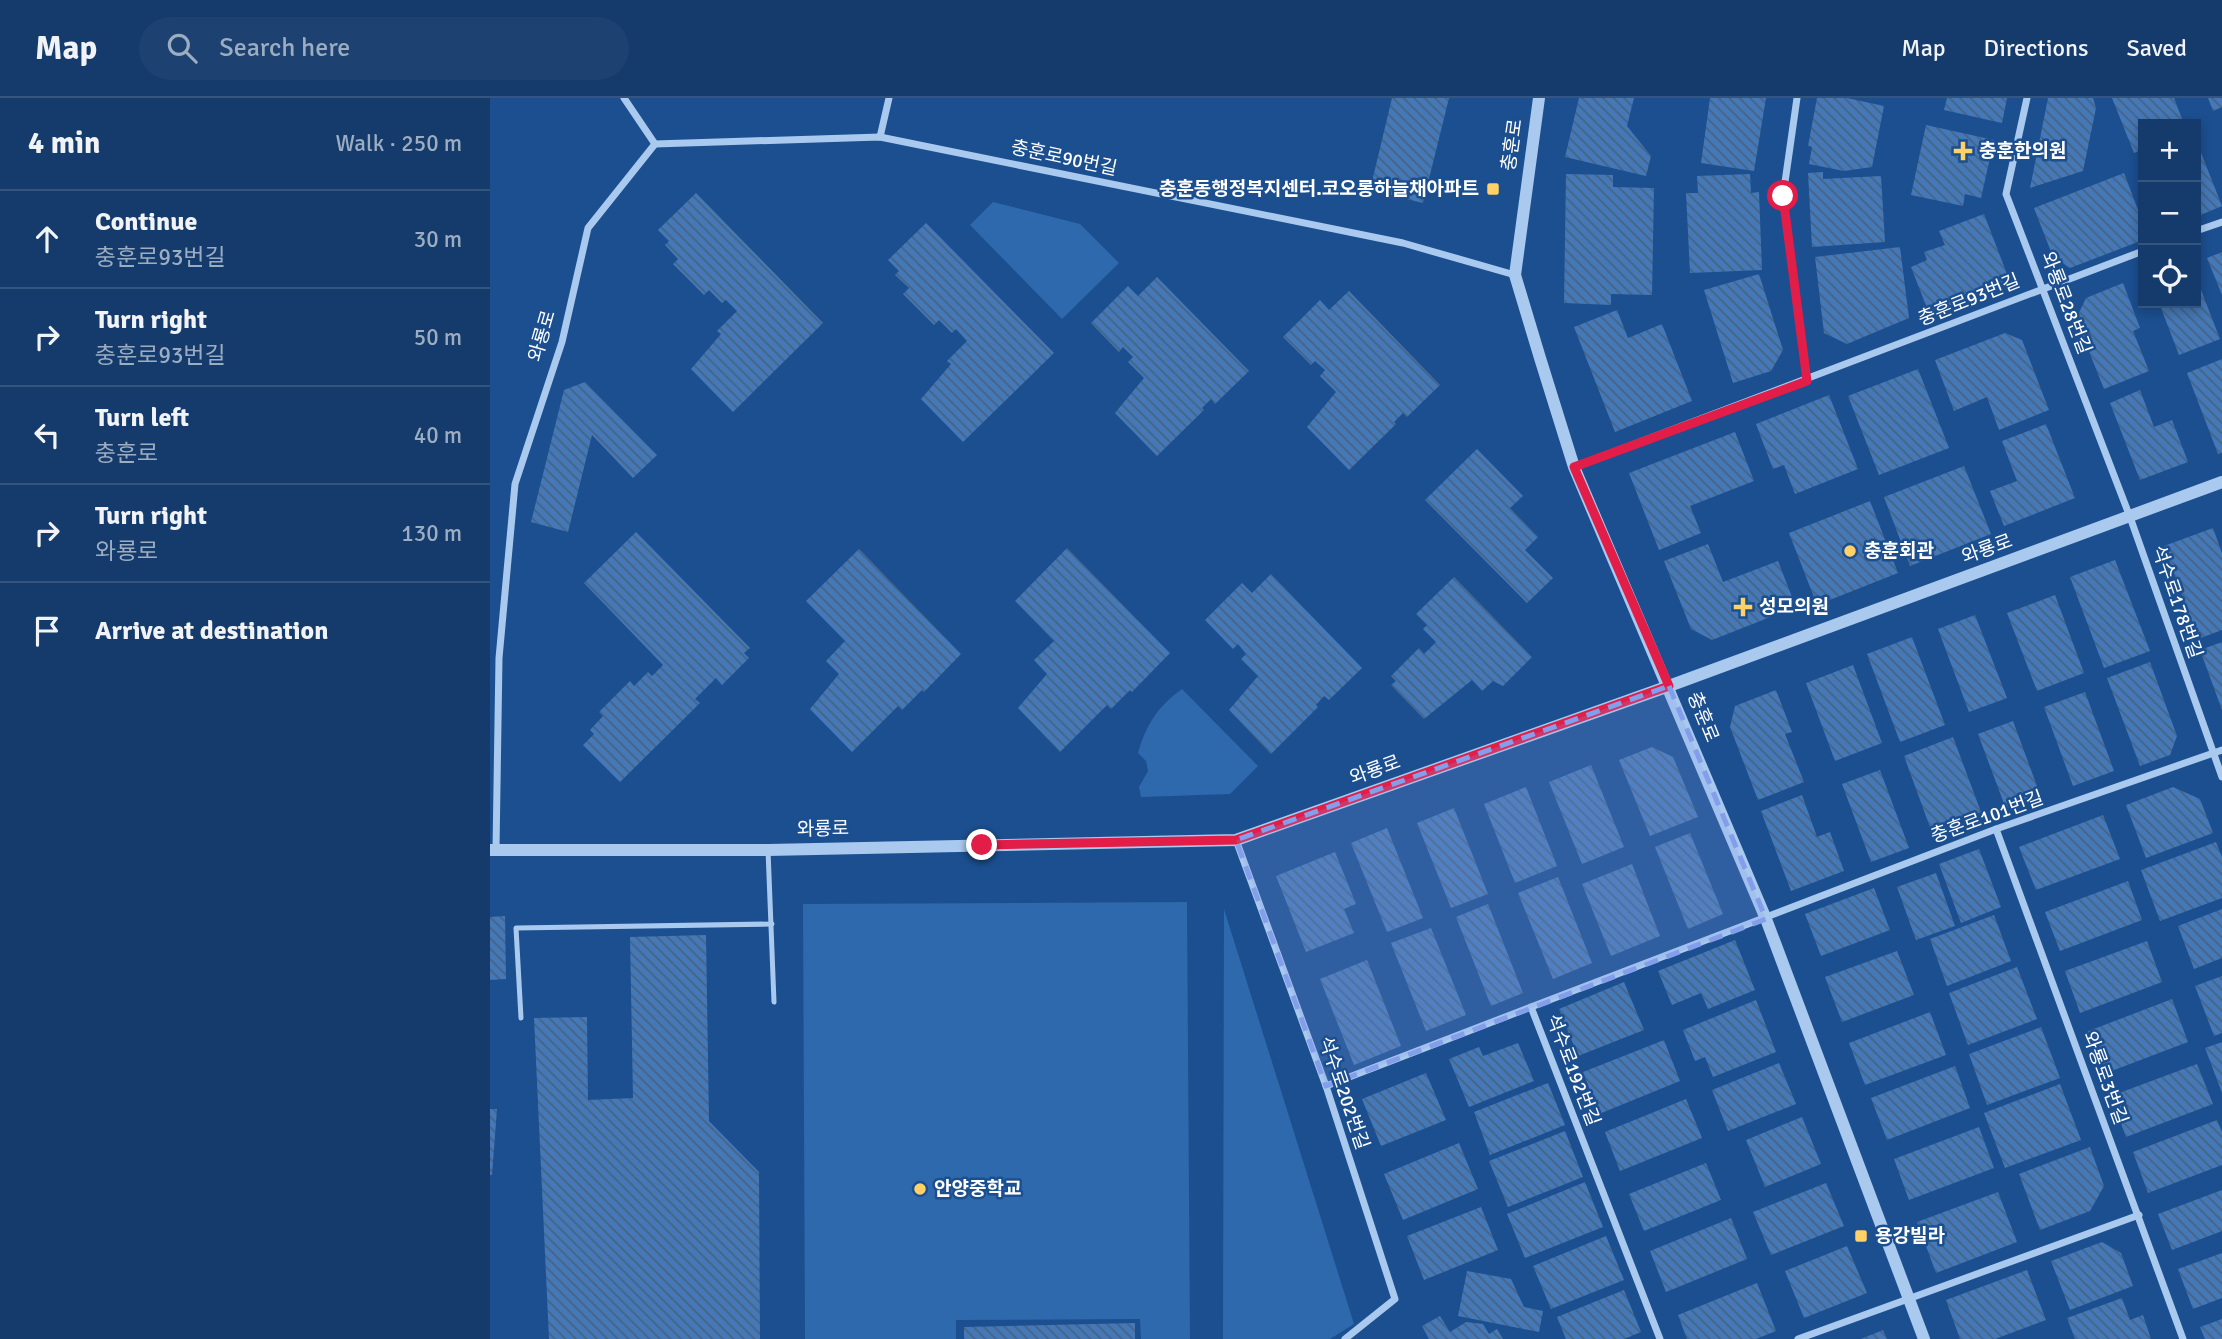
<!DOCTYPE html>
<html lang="en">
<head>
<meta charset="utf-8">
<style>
	body { margin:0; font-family:Signika,"Noto Sans KR",sans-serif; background:#1d4271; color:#f1f3f6 }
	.controls { position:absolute; right:21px; top:21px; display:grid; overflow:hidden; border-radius:0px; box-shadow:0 4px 10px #0003 }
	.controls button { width:63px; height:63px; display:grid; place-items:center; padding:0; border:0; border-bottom:2px solid #33557e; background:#143b6b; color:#f1f3f6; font:35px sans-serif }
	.stop { position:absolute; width:21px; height:21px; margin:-16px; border:5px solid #e11d48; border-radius:50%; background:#fff }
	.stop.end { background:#e11d48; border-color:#fff; box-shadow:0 2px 7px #0008 }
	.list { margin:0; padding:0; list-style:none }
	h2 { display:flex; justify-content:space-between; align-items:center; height:91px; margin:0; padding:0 28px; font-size:30px }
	h2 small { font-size:23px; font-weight:400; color:#9dadc1 }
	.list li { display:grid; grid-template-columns:46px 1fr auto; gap:21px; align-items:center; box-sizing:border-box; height:98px; padding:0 28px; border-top:2px solid #33557e }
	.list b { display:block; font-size:26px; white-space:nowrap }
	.list p { margin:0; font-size:23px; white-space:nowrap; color:#9dadc1 }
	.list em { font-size:23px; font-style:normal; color:#9dadc1 }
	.icon { flex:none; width:38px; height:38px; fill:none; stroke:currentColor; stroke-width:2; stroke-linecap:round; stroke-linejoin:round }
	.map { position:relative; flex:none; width:1732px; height:1241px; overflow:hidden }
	header { display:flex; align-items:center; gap:42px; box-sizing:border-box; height:98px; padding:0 35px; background:#143b6b; border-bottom:2px solid #33557e }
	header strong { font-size:33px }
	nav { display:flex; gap:38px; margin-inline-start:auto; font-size:24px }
	.search { width:490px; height:63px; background:#1d4271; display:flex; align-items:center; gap:18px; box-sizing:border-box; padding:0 24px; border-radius:38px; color:#9dadc1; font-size:26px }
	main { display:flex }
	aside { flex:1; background:#143b6b }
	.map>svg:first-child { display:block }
	.green { fill:#2e69ad }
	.building { fill:url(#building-back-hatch) }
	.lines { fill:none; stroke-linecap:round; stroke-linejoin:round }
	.service { stroke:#a9c9ee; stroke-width:5 }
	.minor { stroke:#a9c9ee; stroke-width:7 }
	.tertiary { stroke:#a9c9ee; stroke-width:12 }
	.route { stroke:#e11d48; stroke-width:9 }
	.marked { fill:#839eea; fill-opacity:0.2; stroke:#839eea; stroke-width:5; stroke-dasharray:14 9; stroke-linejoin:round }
	.poi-dot { fill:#ffd166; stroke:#1b4f8f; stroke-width:2.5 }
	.labels { text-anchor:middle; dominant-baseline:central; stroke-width:5; stroke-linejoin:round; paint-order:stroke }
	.street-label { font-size:19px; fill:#fff; stroke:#1b4f8f }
	.poi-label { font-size:19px; font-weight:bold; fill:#fff; stroke:#1b4f8f; text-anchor:start }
</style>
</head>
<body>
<header>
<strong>Map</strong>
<div class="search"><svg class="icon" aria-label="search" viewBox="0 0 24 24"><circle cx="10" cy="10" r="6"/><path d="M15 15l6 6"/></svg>Search here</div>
<nav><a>Map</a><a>Directions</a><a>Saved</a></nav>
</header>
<main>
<aside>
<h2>4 min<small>Walk · 250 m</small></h2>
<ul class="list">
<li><svg class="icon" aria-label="ahead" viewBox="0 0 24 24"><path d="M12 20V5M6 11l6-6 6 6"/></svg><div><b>Continue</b><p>충훈로93번길</p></div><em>30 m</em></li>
<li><svg class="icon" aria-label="right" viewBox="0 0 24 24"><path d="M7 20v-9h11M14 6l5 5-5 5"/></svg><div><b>Turn right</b><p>충훈로93번길</p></div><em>50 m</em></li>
<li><svg class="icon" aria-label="left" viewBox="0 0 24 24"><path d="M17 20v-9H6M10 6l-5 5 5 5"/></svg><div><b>Turn left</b><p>충훈로</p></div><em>40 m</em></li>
<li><svg class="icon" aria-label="right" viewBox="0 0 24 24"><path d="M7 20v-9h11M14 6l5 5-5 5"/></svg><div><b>Turn right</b><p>와룡로</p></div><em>130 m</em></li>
<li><svg class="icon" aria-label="arrive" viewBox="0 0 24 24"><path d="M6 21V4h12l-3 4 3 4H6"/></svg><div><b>Arrive at destination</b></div></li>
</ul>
</aside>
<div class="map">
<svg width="1732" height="1241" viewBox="0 0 1732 1241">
	<defs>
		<pattern id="building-back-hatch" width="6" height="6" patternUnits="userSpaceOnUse" patternTransform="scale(1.75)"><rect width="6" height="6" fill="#4478b7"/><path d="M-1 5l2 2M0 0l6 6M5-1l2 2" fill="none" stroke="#486282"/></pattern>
	</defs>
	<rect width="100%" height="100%" fill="#1b4f8f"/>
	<g class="green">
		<polygon points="503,104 590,126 629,165 572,221 480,127"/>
		<path d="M 692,591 L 768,668 L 740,696 L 651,699 L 649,689 L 658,673 L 656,663 L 648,655 C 656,627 668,608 692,591 Z"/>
		<polygon points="697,804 700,1241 651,1241 650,1221 466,1222 466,1241 315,1241 313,806"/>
		<polygon points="734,811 864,1226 840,1241 733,1241"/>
	</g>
	<g class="building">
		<polygon points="902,0 959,0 933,105 880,92"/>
		<polygon points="1089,0 1144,0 1137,28 1161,58 1156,78 1075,59"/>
		<polygon points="1220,0 1276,0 1264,73 1211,65"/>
		<polygon points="1327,0 1357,0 1394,8 1382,69 1354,73 1319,66 1322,49 1318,48"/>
		<polygon points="1457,0 1517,0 1512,25 1454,12"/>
		<polygon points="1558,0 1603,0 1606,10 1593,73 1540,90"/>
		<polygon points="1622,0 1684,0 1694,26 1653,26 1653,51 1644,55"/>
		<polygon points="1718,0 1732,0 1732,9 1723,13"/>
		<polygon points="1436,27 1504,42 1491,100 1475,96 1473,108 1421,97"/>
		<polygon points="1706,42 1732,108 1706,119"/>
		<polygon points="1333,74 1333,81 1391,78 1395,144 1322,149 1318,75"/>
		<polygon points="1634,75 1653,125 1653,142 1580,170 1563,159 1544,110"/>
		<polygon points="1076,76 1123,77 1123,89 1164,90 1162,197 1121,196 1121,207 1074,205"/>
		<polygon points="1260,76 1261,95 1269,94 1272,172 1200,175 1196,95 1208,95 1207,78"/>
		<polygon points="206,95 333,225 243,314 201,271 231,236 227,233 247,213 236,202 232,205 219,192 214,197 183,166 188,161 175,147 179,143 168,132"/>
		<polygon points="1494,116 1517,176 1506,194 1440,218 1421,169 1437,162 1434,154 1455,147 1449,133"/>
		<polygon points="436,125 564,255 473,344 431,301 461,266 457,263 477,243 466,231 462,235 449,222 444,227 413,196 419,190 405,177 409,173 398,162"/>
		<polygon points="1410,149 1419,220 1357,246 1334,235 1325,159"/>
		<polygon points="1732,154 1732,197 1717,160"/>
		<polygon points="1269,176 1293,252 1281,273 1243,285 1214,192"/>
		<polygon points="667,179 759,273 725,306 721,301 712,310 714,312 667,358 625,315 654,280 638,264 643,259 633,249 629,254 601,225 638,188 648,198"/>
		<polygon points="1706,179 1730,241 1689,257 1669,205 1706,205"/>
		<polygon points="1633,185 1650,230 1643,233 1659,273 1614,291 1586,221 1596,200"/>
		<polygon points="859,193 950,287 917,319 913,315 904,324 906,326 859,372 817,329 846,294 830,278 835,272 825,263 821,267 793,239 830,202 839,212"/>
		<polygon points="1127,212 1138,240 1172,226 1202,303 1125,334 1084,229"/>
		<polygon points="1515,235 1532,242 1559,312 1509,332 1497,299 1464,313 1445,262"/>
		<polygon points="1732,261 1732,355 1728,356 1697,275"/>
		<polygon points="1428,271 1459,350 1389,377 1358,298"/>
		<polygon points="95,284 167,357 143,380 102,337 78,434 41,424 74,292"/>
		<polygon points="1650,292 1664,329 1682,322 1698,364 1650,382 1620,305"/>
		<polygon points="1339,297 1368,371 1305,396 1294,367 1283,371 1266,326"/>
		<polygon points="1556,326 1585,400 1514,428 1500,393 1527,383 1512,343"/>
		<polygon points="1245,334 1264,383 1200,408 1211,435 1169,452 1139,375"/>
		<polygon points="987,351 1033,398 1020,410 1048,439 1035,452 1063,480 1037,505 935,402"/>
		<polygon points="1474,368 1501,436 1420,468 1394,399"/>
		<polygon points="1380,403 1408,475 1327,507 1299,435"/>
		<polygon points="1723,430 1732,455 1732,532 1708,541 1674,448"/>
		<polygon points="146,434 260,550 254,555 259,560 232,587 226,580 205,601 210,605 130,684 93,647 104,636 100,632 113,618 109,614 140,583 144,588 158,574 162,578 173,567 94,485"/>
		<polygon points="1218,446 1233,484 1288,463 1306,509 1222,542 1201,531 1174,463"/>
		<polygon points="577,450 680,555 642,594 640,592 621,611 617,607 570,654 528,610 557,576 544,562 564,543 525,503"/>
		<polygon points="369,451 471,556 434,594 432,592 412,612 408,608 362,654 320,611 349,576 336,563 355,543 316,503"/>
		<polygon points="1625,462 1660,553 1614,570 1580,479"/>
		<polygon points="781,476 872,570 839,602 834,598 826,607 828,609 781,656 739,612 768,578 751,561 756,556 748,546 743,551 715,522 752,485 762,495"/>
		<polygon points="964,479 1042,559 1013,588 1003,583 992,593 982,582 934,621 901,587 906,583 901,578 929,550 934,556 946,544 933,531 937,527 926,516"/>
		<polygon points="1565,497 1594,575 1547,593 1517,515"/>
		<polygon points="1485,517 1517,600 1479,614 1448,531"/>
		<polygon points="1422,539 1455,627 1410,644 1377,556"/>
		<polygon points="1732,544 1732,612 1710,552"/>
		<polygon points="1660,564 1687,638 1680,657 1650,668 1617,580"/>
		<polygon points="1363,567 1392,645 1345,663 1316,585"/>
		<polygon points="1286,592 1302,634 1295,636 1314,684 1268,702 1240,629 1245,608"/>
		<polygon points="1595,594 1624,673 1583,688 1554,609"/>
		<polygon points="1523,623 1551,699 1516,711 1488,636"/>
		<polygon points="1463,639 1491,714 1441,732 1414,658"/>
		<polygon points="1162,649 1183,659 1208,719 1160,738 1129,662"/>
		<polygon points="1101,667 1134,749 1092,766 1059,684"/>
		<polygon points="1390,672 1419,750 1381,764 1352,686"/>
		<polygon points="1036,689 1067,768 1025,785 994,706"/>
		<polygon points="1683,689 1710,701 1723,735 1656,760 1636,707"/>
		<polygon points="1312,697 1327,739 1340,734 1354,773 1301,793 1271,713"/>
		<polygon points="964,710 998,796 961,810 927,725"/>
		<polygon points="1613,717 1630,761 1546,792 1529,749"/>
		<polygon points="897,730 933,820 897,834 861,745"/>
		<polygon points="1200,735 1233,816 1198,831 1165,749"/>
		<polygon points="1726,744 1732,759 1732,800 1670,823 1651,772"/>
		<polygon points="1489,751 1511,809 1471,825 1449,766"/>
		<polygon points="845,754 866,806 854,811 864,835 816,854 786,778"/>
		<polygon points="1142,766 1170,838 1121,858 1092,786"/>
		<polygon points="1446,775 1465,828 1426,842 1407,789"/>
		<polygon points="1068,779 1102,865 1063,881 1028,795"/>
		<polygon points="1638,783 1652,822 1570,853 1555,814"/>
		<polygon points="1384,790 1400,832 1331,858 1315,816"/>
		<polygon points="998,806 1033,895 1001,908 966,819"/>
		<polygon points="1732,811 1732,860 1704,871 1688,828"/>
		<polygon points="1504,817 1521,863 1457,888 1440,841"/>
		<polygon points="15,818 16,881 0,882 0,819"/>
		<polygon points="941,830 976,917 936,933 901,845"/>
		<polygon points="216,837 219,1023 269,1074 270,1241 59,1241 44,920 97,919 98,1002 143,1000 140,839"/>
		<polygon points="1245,842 1265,892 1218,911 1211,895 1182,907 1168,873"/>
		<polygon points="1657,843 1672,884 1590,915 1575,873"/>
		<polygon points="1407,853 1424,897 1352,924 1335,879"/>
		<polygon points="877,862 911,948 864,967 830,881"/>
		<polygon points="1527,869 1547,921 1478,947 1459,895"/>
		<polygon points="1732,878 1732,935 1724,938 1705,888"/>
		<polygon points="1134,884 1154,932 1088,958 1069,911"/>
		<polygon points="1682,901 1698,944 1611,977 1596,934"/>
		<polygon points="1266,902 1286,954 1223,979 1215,959 1205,963 1193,932"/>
		<polygon points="1440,914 1456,957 1375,987 1359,945"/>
		<polygon points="1551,929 1570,980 1497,1007 1479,956"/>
		<polygon points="1174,942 1190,983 1109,1016 1093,974"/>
		<polygon points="1732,944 1732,995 1715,950"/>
		<polygon points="1028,945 1044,983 979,1009 959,961 989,949 993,958"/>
		<polygon points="1289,965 1306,1006 1238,1033 1222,992"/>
		<polygon points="1707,966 1723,1006 1636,1039 1621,998"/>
		<polygon points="1465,968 1480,1010 1397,1042 1381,1000"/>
		<polygon points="936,975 956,1022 891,1048 872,1001"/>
		<polygon points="1058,985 1075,1027 1000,1057 984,1014"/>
		<polygon points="1570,986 1591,1042 1515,1070 1494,1015"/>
		<polygon points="1196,1001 1212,1040 1130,1073 1115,1034"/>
		<polygon points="0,1011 7,1011 2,1077 0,1077"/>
		<polygon points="1312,1019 1331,1066 1275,1089 1256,1042"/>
		<polygon points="1727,1022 1732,1034 1732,1067 1658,1095 1643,1054"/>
		<polygon points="1489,1029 1504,1070 1419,1102 1404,1061"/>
		<polygon points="1075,1033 1093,1079 1018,1109 999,1063"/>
		<polygon points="969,1045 988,1091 913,1122 894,1076"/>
		<polygon points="1600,1049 1614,1088 1600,1113 1550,1132 1529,1076"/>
		<polygon points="1216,1065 1231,1102 1154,1133 1139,1096"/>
		<polygon points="1095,1084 1113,1129 1035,1160 1017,1116"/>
		<polygon points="1336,1085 1354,1128 1281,1157 1263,1114"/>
		<polygon points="1732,1092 1732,1133 1682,1152 1668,1116"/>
		<polygon points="1508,1094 1527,1144 1446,1175 1427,1124"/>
		<polygon points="991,1109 1008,1152 934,1182 917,1138"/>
		<polygon points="1241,1120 1257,1161 1176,1194 1160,1153"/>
		<polygon points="1116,1138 1134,1182 1061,1211 1043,1168"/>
		<polygon points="1612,1144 1631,1155 1643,1188 1580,1212 1561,1163"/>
		<polygon points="1357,1148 1377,1195 1314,1220 1295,1173"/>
		<polygon points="1732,1155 1732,1200 1703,1211 1688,1171"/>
		<polygon points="1537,1172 1556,1222 1505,1241 1470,1241 1456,1202"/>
		<polygon points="977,1173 1021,1181 1034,1209 1053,1213 1049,1234 968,1218"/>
		<polygon points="1267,1185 1286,1233 1266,1241 1197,1241 1188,1217"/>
		<polygon points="1134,1192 1151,1234 1134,1241 1076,1241 1067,1219"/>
		<polygon points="1632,1200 1640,1222 1653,1217 1661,1241 1585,1241 1577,1220"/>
		<polygon points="950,1218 960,1234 976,1224 993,1226 999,1236 1007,1231 1013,1241 939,1241 932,1228"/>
		<polygon points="1732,1221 1732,1241 1715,1241 1710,1229"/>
		<polygon points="645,1225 645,1241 474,1241 474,1229"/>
		<polygon points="1393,1232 1397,1241 1371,1241"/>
	</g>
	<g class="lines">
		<g class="service">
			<polyline points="278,752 284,904"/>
			<polyline points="31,920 26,830 282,826"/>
		</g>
		<g class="minor">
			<polyline points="134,0 165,46 390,39 913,145 1025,177"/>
			<polyline points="1307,0 1293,98 1317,283"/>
			<polyline points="1537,0 1516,96 1640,419 1732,679"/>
			<polyline points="390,39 399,0"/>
			<polyline points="1706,133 1732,124"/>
			<polyline points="1084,369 1653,153"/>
			<polyline points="1506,731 1693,1241"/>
			<polyline points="746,742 836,988 905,1201 855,1241"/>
			<polyline points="6,752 9,560 25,386 72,244 98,130 165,46"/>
			<polyline points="836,988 1041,909"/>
			<polyline points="1170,1241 1041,909 1506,731 1732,652"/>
			<polyline points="1308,1241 1649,1117"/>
		</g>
		<g class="tertiary">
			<polyline points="1049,0 1025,177 1050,260 1084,369 1276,821 1434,1241"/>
			<polyline points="0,752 278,752 746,742 1179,588 1732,384"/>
		</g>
	</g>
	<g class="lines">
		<polyline class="route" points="492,747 746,742 1179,588 1084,369 1317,283 1293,98"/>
	</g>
	<path class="marked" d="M 1179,588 L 1276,821 L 836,988 L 746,742 Z"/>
	<g class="poi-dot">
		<path d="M1469.5 42.5h7v7h7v7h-7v7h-7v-7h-7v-7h7z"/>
		<rect x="996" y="84" width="14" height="14" rx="3.5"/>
		<circle cx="1360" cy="453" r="7"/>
		<path d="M1249.5 498.5h7v7h7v7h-7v7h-7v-7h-7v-7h7z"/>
		<circle cx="430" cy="1091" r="7"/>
		<rect x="1364" y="1131" width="14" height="14" rx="3.5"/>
	</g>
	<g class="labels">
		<g class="street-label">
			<text transform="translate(1022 47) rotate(-82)">충훈로</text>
			<text transform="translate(574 60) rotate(12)">충훈로90번길</text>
			<text transform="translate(1479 202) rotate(-22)">충훈로93번길</text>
			<text transform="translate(1576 205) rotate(69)">와룡로28번길</text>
			<text transform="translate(52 238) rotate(-74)">와룡로</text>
			<text transform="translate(1497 451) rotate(-20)">와룡로</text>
			<text transform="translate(1687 504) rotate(71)">석수로178번길</text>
			<text transform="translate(1213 619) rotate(68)">충훈로</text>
			<text transform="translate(885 672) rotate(-20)">와룡로</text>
			<text transform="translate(1497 719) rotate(-20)">충훈로101번길</text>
			<text transform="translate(333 731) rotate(-1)">와룡로</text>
			<text transform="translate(1083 972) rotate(69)">석수로192번길</text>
			<text transform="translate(1615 980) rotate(70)">와룡로3번길</text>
			<text transform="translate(854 995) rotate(71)">석수로202번길</text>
		</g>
		<g class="poi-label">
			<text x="1489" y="53">충훈한의원</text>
			<text x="989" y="91" text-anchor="end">충훈동행정복지센터.코오롱하늘채아파트</text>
			<text x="1374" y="453">충훈회관</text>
			<text x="1269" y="509">성모의원</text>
			<text x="444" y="1091">안양중학교</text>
			<text x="1385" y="1138">용강빌라</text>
		</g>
	</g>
</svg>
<div class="controls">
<button>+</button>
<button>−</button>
<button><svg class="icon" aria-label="locate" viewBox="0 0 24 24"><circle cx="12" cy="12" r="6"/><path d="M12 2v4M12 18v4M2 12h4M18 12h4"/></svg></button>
</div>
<div class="stop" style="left:1293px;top:98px"></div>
<div class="stop end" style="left:492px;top:747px"></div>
</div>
</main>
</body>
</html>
